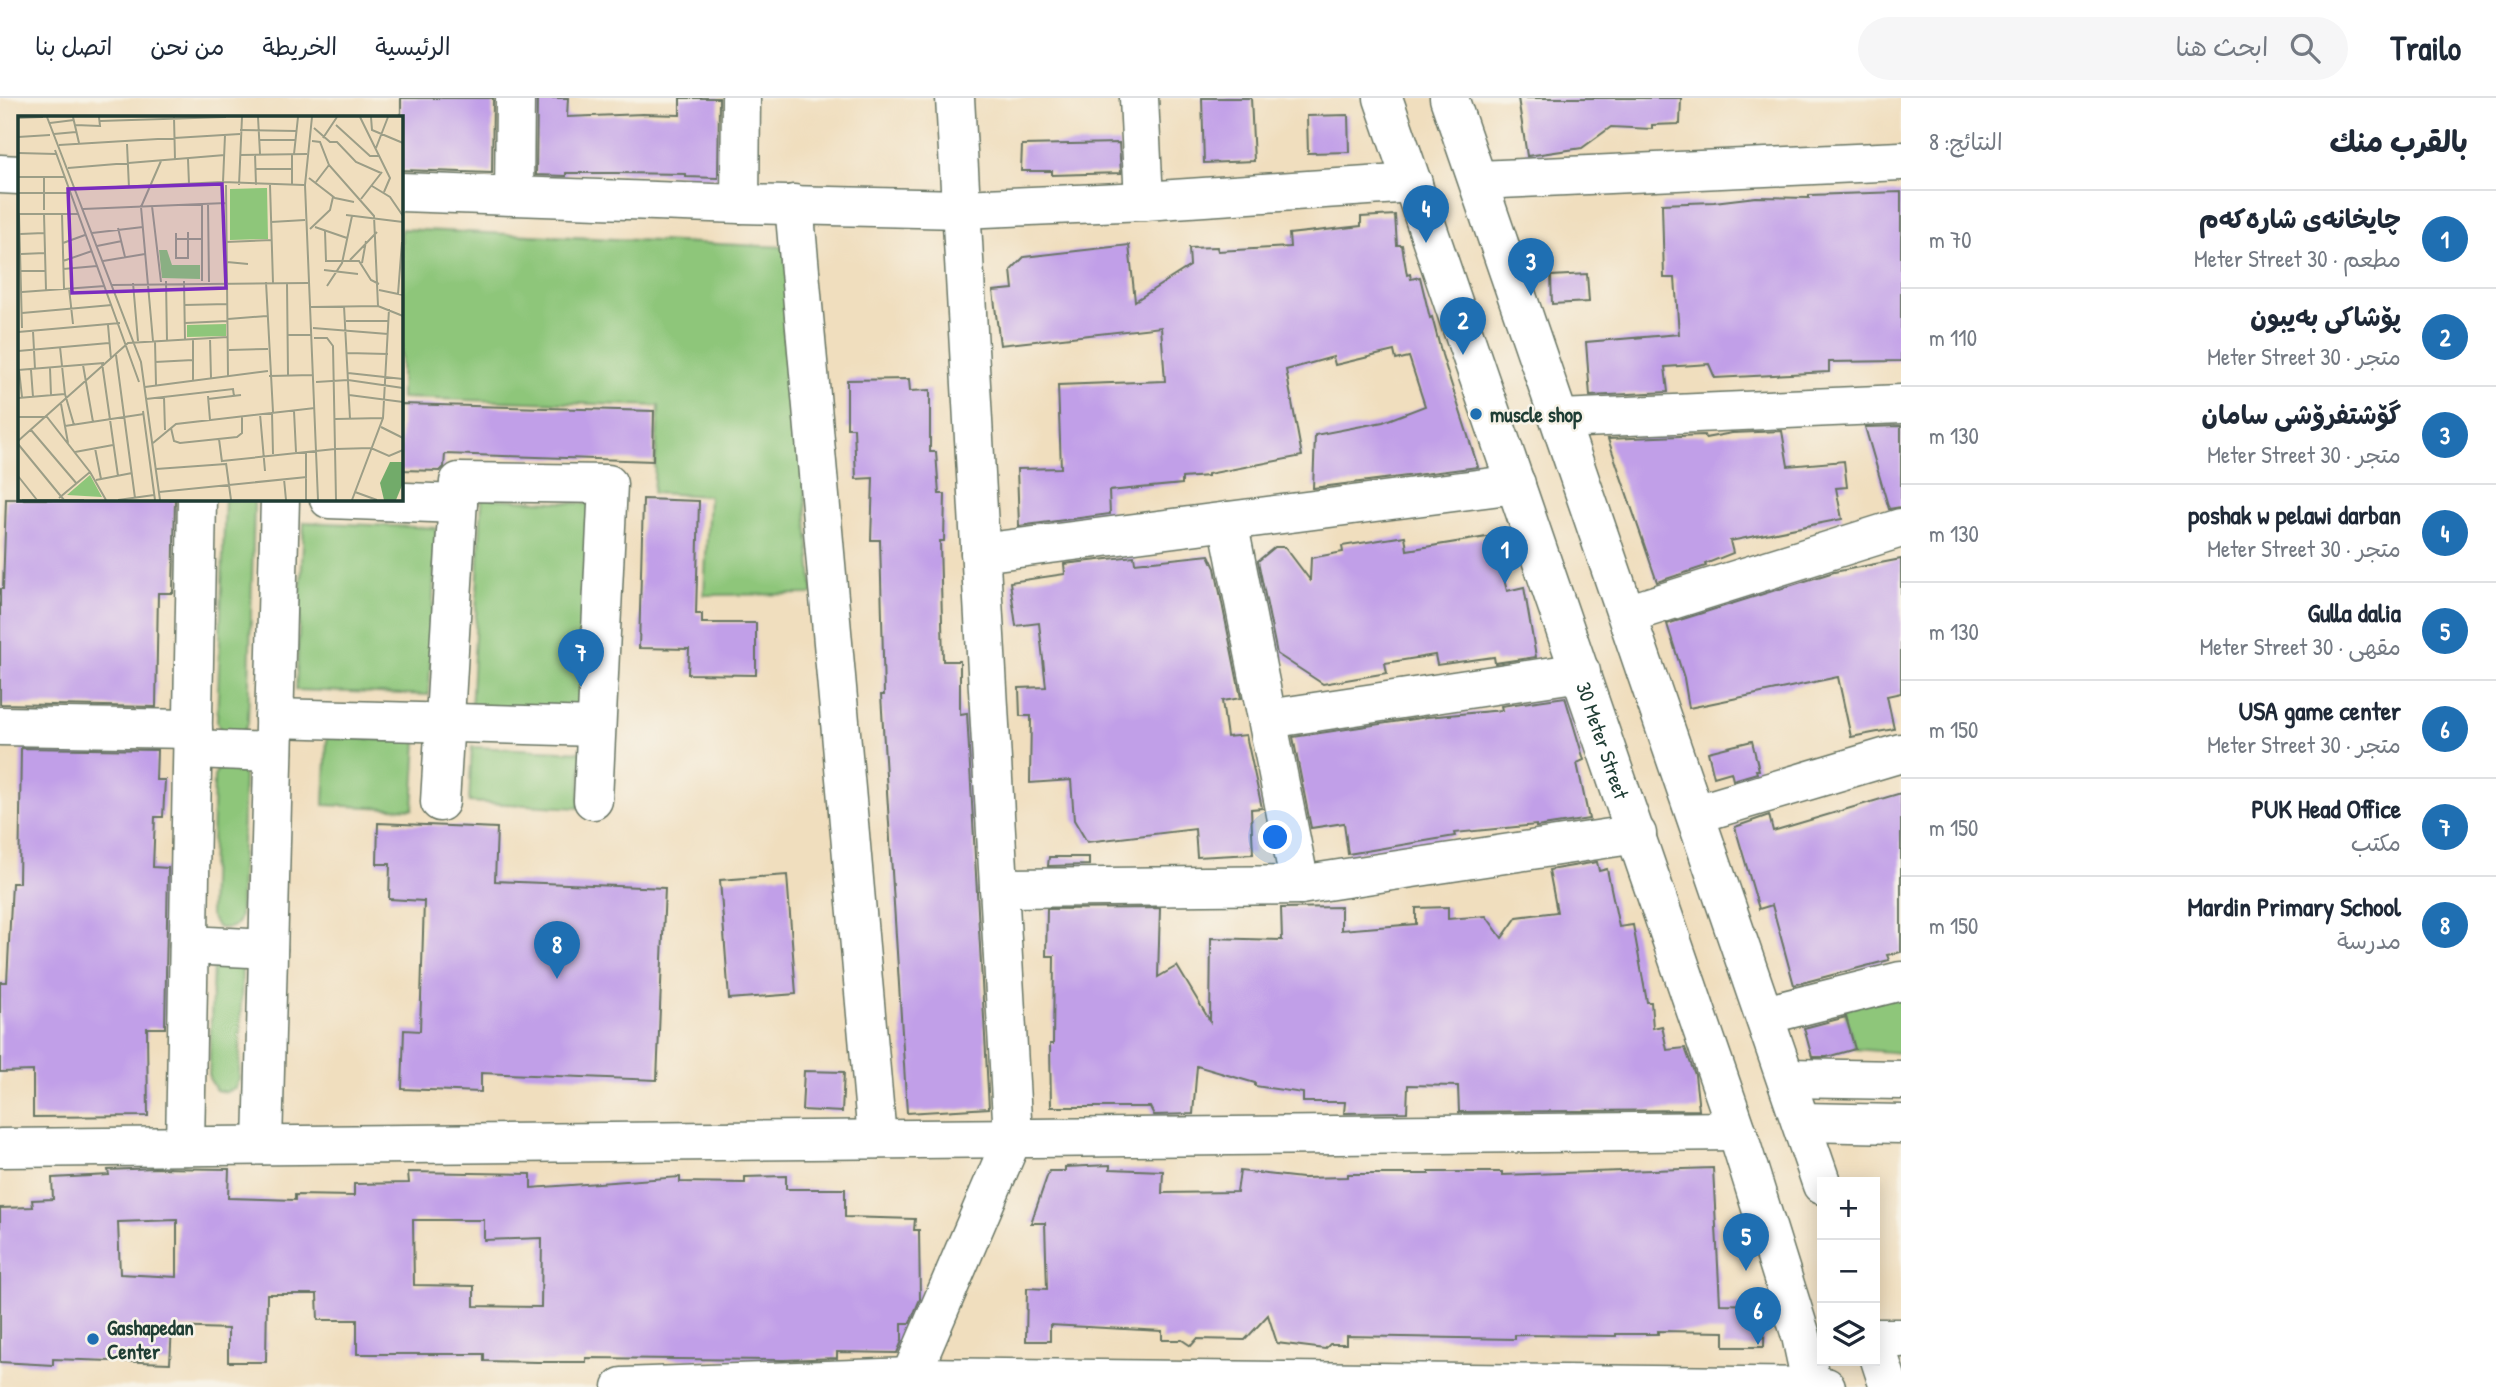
<!DOCTYPE html>
<html lang="ar">
<head>
<meta charset="utf-8">
<style>
	body { margin:0; font-family:"Patrick Hand","Playpen Sans Arabic",sans-serif; background:#f6f6f7; color:#1f2937; direction:rtl }
	.controls { position:absolute; right:21px; bottom:21px; display:grid; overflow:hidden; border-radius:0px; box-shadow:0 4px 18px #0003 }
	.controls button { width:63px; height:63px; display:grid; place-items:center; padding:0; border:0; border-bottom:2px solid #e0e1e3; background:#fff; color:#1f2937; font:35px sans-serif }
	.you { position:absolute; left:1276px; top:740px; width:24px; height:24px; margin:-18px; border:5px solid #fff; border-radius:50%; background:#1a73e8; box-shadow:0 0 0 10px #1a73e833 }
	.badge { display:grid; place-items:center; width:46px; height:46px; border-radius:50%; background:#1f6fb2; color:#fff; font-size:23px; font-weight:700 }
	.pin { position:absolute; translate:-50% -58px; filter:drop-shadow(0 2px 4px #0008) }
	.pin::after { content:''; position:absolute; top:37px; width:24px; height:21px; background:inherit; clip-path:polygon(0 0,100% 0,50% 100%) }
	.list { margin:0; padding:0; list-style:none }
	h2 { display:flex; justify-content:space-between; align-items:center; height:91px; margin:0; padding:0 28px; font-size:30px }
	h2 small { font-size:23px; font-weight:400; color:#747a83 }
	.list li { display:grid; grid-template-columns:46px 1fr auto; gap:21px; align-items:center; box-sizing:border-box; height:98px; padding:0 28px; border-top:2px solid #e0e1e3 }
	.list b { display:block; font-size:26px; white-space:nowrap }
	.list p { margin:0; font-size:23px; white-space:nowrap; color:#747a83 }
	.list em { font-size:23px; font-style:normal; color:#747a83 }
	.icon { flex:none; width:38px; height:38px; fill:none; stroke:currentColor; stroke-width:2; stroke-linecap:round; stroke-linejoin:round }
	.map { position:relative; flex:none; width:1901px; height:1289px; overflow:hidden; direction:ltr }
	header { display:flex; align-items:center; gap:42px; box-sizing:border-box; height:98px; padding:0 35px; background:#fff; border-bottom:2px solid #e0e1e3 }
	header strong { font-size:33px }
	nav { display:flex; gap:38px; margin-inline-start:auto; font-size:24px }
	.search { width:490px; height:63px; background:#f6f6f7; display:flex; align-items:center; gap:18px; box-sizing:border-box; padding:0 24px; border-radius:38px; color:#747a83; font-size:26px }
	main { display:flex }
	aside { flex:1; background:#fff }
	.map>svg:first-child { display:block }
	.green { fill:#8ec67a; stroke:#568257; stroke-width:2 }
	.building { fill:#c19fe8; fill-rule:evenodd }
	.lines { fill:none; stroke-linecap:round; stroke-linejoin:round }
	.minor-casing { stroke:#687564; stroke-width:41 }
	.major-casing { stroke:#687564; stroke-width:41 }
	.minor { stroke:#fff; stroke-width:38 }
	.major { stroke:#fff; stroke-width:38 }
	.poi-dot { fill:#1f6fb2; stroke:#f7f3e8; stroke-width:2.5 }
	.labels { text-anchor:middle; dominant-baseline:central; stroke-width:5; stroke-linejoin:round; paint-order:stroke }
	.poi-label { font-size:21px; font-weight:bold; fill:#1f3d34; stroke:#f7f3e8; text-anchor:start }
	.street-label { font-size:21px; fill:#1f3d34; stroke:#f7f3e8 }
	.inset-road { fill:none; stroke:#9c9e87; stroke-width:2 }
	.view { fill:#7b2cbf; fill-opacity:0.15; stroke:#7b2cbf; stroke-width:3.5 }
	.inset-edge { fill:none; stroke:#1f3d34; stroke-width:3.5 }
</style>
</head>
<body>
<header>
<strong>Trailo</strong>
<div class="search"><svg class="icon" aria-label="search" viewBox="0 0 24 24"><circle cx="10" cy="10" r="6"/><path d="M15 15l6 6"/></svg>ابحث هنا</div>
<nav><a>الرئيسية</a><a>الخريطة</a><a>من نحن</a><a>اتصل بنا</a></nav>
</header>
<main>
<aside>
<h2>بالقرب منك<small>النتائج: 8</small></h2>
<ul class="list">
<li><span class="badge">1</span><div><b>چایخانەی شارەکەم</b><p>مطعم · 30 Meter Street</p></div><em>70 m</em></li>
<li><span class="badge">2</span><div><b>پۆشاکی بەیبون</b><p>متجر · 30 Meter Street</p></div><em>110 m</em></li>
<li><span class="badge">3</span><div><b>گۆشتفرۆشی سامان</b><p>متجر · 30 Meter Street</p></div><em>130 m</em></li>
<li><span class="badge">4</span><div><b>poshak w pelawi darban</b><p>متجر · 30 Meter Street</p></div><em>130 m</em></li>
<li><span class="badge">5</span><div><b>Gulla dalia</b><p>مقهى · 30 Meter Street</p></div><em>130 m</em></li>
<li><span class="badge">6</span><div><b>USA game center</b><p>متجر · 30 Meter Street</p></div><em>150 m</em></li>
<li><span class="badge">7</span><div><b>PUK Head Office</b><p>مكتب</p></div><em>150 m</em></li>
<li><span class="badge">8</span><div><b>Mardin Primary School</b><p>مدرسة</p></div><em>150 m</em></li>
</ul>
</aside>
<div class="map">
<svg width="1901" height="1289" viewBox="0 0 1901 1289">
	<rect width="100%" height="100%" fill="#f7f3e8"/>
	<filter id="ink" filterUnits="userSpaceOnUse"><feTurbulence type="fractalNoise" baseFrequency=".0143" numOctaves="2"/><feDisplacementMap in="SourceGraphic" scale="14" xChannelSelector="R" yChannelSelector="G"/><feConvolveMatrix kernelMatrix="1 2 1 2 8 2 1 2 1" color-interpolation-filters="sRGB"/></filter>
	<filter id="wash" filterUnits="userSpaceOnUse"><feTurbulence type="fractalNoise" baseFrequency=".00686" numOctaves="4" result="noise"/><feDisplacementMap in="SourceGraphic" scale="28" xChannelSelector="R" yChannelSelector="G"/><feGaussianBlur stdDeviation="1.57" result="paint"/><feColorMatrix in="noise" values="0 0 0 0 0 0 0 0 0 0 0 0 0 0 0 0 0 1.4 0 .05"/><feComposite in="paint" operator="in"/></filter>
	<g filter="url(#wash)">
		<rect width="100%" height="100%" fill="#f0debe"/>
		<g class="green">
			<polygon points="401,131 785,149 813,496 704,497 709,398 653,395 659,308 401,300"/>
			<polygon points="482,400 593,406 583,620 471,614"/>
			<polygon points="225,401 253,401 254,406 248,625 244,634 221,634 217,624"/>
			<polygon points="304,424 436,430 429,597 296,592"/>
			<polygon points="327,639 417,643 413,711 324,707"/>
			<polygon points="472,649 582,654 579,710 469,704"/>
			<path d="M 218,670 L 241,670 L 244,679 L 240,818 C 237,831 229,830 218,830 L 210,817 L 214,678 Z"/>
			<polygon points="213,866 241,866 242,871 239,981 235,990 226,994 216,992 209,980"/>
			<polygon points="1901,897 1901,955 1855,951 1844,911"/>
		</g>
		<g id="blocks">
			<g class="building">
				<polygon points="401,0 493,0 492,75 401,72"/>
				<polygon points="537,0 568,0 567,19 643,16 680,17 680,0 719,0 718,80 686,79 686,76 616,75 566,75 566,78 536,77"/>
				<polygon points="1202,0 1251,0 1254,63 1204,65"/>
				<polygon points="1518,0 1681,0 1680,26 1652,27 1652,31 1611,29 1582,50 1527,58"/>
				<polygon points="1348,17 1349,54 1308,55 1307,18"/>
				<polygon points="1119,45 1121,75 1052,77 1052,73 1021,73 1022,47"/>
				<polygon points="1901,94 1901,263 1829,264 1829,274 1715,280 1709,266 1665,269 1668,294 1590,298 1586,244 1679,236 1675,180 1664,180 1662,106 1714,104 1756,99 1809,100 1809,97"/>
				<polygon points="1395,117 1397,147 1402,147 1407,177 1410,176 1411,181 1420,179 1430,220 1432,219 1442,257 1478,369 1313,390 1315,337 1383,324 1425,308 1409,259 1396,262 1394,253 1335,267 1333,259 1286,272 1302,358 1208,376 1208,378 1182,380 1182,386 1109,393 1110,416 1019,428 1017,371 1061,370 1058,287 1165,283 1161,229 1000,247 993,193 1013,191 1011,172 1024,159 1129,147 1135,203 1190,168 1189,150 1217,149 1218,153 1290,149 1289,136 1361,128 1361,119"/>
				<polygon points="1587,176 1589,204 1552,206 1551,178"/>
				<polygon points="909,281 910,293 930,292 930,354 936,354 939,396 945,396 944,443 940,443 943,563 960,563 960,616 967,615 989,1010 907,1015 881,597 884,597 880,442 871,442 873,380 856,381 854,330 847,330 847,282"/>
				<polygon points="401,306 654,313 653,363 445,356 444,369 440,373 401,372"/>
				<polygon points="1901,328 1901,409 1889,411 1865,329"/>
				<polygon points="1782,333 1788,368 1844,363 1847,389 1836,390 1842,421 1730,443 1733,455 1705,466 1706,468 1657,484 1608,341 1704,337 1705,340 1732,335"/>
				<polygon points="6,401 175,401 173,495 158,495 156,609 0,606 0,491 3,491"/>
				<polygon points="643,401 699,403 696,516 702,516 702,525 756,525 756,577 688,576 689,551 639,550"/>
				<polygon points="1405,438 1407,452 1493,438 1507,493 1524,489 1536,559 1495,565 1494,559 1437,567 1435,557 1385,565 1387,575 1323,586 1277,556 1258,463 1275,449 1285,449 1310,482 1311,460 1343,454 1342,448"/>
				<polygon points="1209,457 1215,470 1241,600 1222,603 1227,639 1246,637 1262,710 1251,711 1253,756 1197,759 1195,731 1087,744 1074,722 1071,682 1030,685 1031,618 1020,618 1019,590 1046,589 1039,525 1016,528 1010,484 1065,476 1064,466 1134,458 1135,465"/>
				<polygon points="1901,461 1901,595 1887,598 1894,631 1851,639 1838,579 1689,610 1684,580 1667,526 1834,474"/>
				<polygon points="1565,599 1584,662 1577,665 1589,721 1536,729 1536,727 1454,735 1455,738 1348,756 1344,725 1311,730 1293,639 1427,619 1502,612 1501,608"/>
				<polygon points="1752,643 1759,672 1756,672 1757,675 1733,682 1731,674 1714,679 1708,654"/>
				<polygon points="21,650 157,652 156,682 165,682 163,719 155,719 153,769 168,770 165,930 147,930 148,1018 33,1019 33,973 0,974 0,884 7,884 12,785 19,785"/>
				<polygon points="1901,695 1901,854 1887,857 1889,862 1794,887 1772,807 1759,811 1735,729 1769,717 1773,733"/>
				<polygon points="378,725 497,730 495,783 665,790 657,982 481,975 481,994 402,991 404,932 420,933 424,803 389,801 390,766 377,766"/>
				<polygon points="1049,759 1089,759 1089,767 1048,768"/>
				<polygon points="1597,764 1599,773 1607,771 1619,829 1633,827 1647,904 1651,904 1653,930 1662,928 1667,952 1685,950 1695,977 1699,1012 1459,1014 1458,988 1408,987 1407,1014 1344,1015 1345,1004 1303,1004 1303,995 1255,988 1255,985 1197,968 1193,1016 1154,1017 1150,1009 1051,1009 1050,946 1053,946 1054,858 1046,858 1047,811 1160,810 1158,879 1177,868 1210,923 1211,840 1282,842 1281,810 1341,809 1341,832 1416,826 1416,810 1448,809 1448,821 1486,818 1502,840 1517,819 1557,814 1549,772"/>
				<polygon points="787,777 796,896 729,901 720,782"/>
				<polygon points="1846,919 1855,951 1827,959 1812,959 1804,930"/>
				<polygon points="804,973 844,974 842,1014 802,1012"/>
				<polygon points="1110,1067 1110,1071 1163,1073 1162,1095 1237,1094 1240,1073 1302,1080 1348,1079 1348,1076 1429,1076 1429,1074 1502,1074 1502,1077 1713,1070 1720,1206 1765,1207 1764,1249 1724,1249 1724,1234 1658,1233 1658,1236 1616,1236 1616,1238 1515,1237 1515,1241 1346,1238 1346,1246 1330,1246 1325,1251 1277,1245 1268,1217 1245,1242 1197,1241 1191,1248 1182,1242 1162,1242 1162,1233 1050,1227 1050,1243 1026,1243 1027,1190 1047,1191 1045,1125 1031,1125 1049,1073 1065,1073 1065,1069"/>
				<path d="M 154,1070 L 229,1071 L 228,1100 L 295,1102 L 295,1097 L 354,1098 L 354,1086 L 409,1085 L 408,1074 L 531,1076 L 531,1090 L 680,1079 L 680,1084 L 745,1085 L 745,1079 L 786,1078 L 786,1091 L 845,1091 L 845,1119 L 915,1121 L 914,1132 L 919,1132 L 920,1201 L 910,1225 L 902,1225 L 902,1243 L 897,1255 L 837,1254 L 837,1260 L 784,1262 L 586,1260 L 586,1264 L 538,1264 L 484,1263 L 484,1256 L 357,1256 L 357,1222 L 318,1222 L 317,1196 L 267,1196 L 266,1264 L 228,1264 L 228,1231 L 172,1229 L 170,1265 L 53,1261 L 53,1267 L 0,1264 L 0,1110 L 33,1109 L 32,1102 L 53,1101 L 52,1080 L 109,1077 L 108,1072 ZM 177,1122 L 177,1179 L 120,1176 L 118,1124 ZM 413,1122 L 484,1122 L 484,1142 L 542,1140 L 541,1209 L 474,1208 L 474,1188 L 414,1187 Z"/>
			</g>
		</g>
	</g>
	<g filter="url(#ink)">
		<use href="#blocks" fill-opacity="0" stroke="#687564" stroke-width="2"/>
		<g class="lines">
			<g class="minor-casing">
				<g id="minor">
					<polyline points="1139,0 1144,103"/>
					<polyline points="0,76 19,77"/>
					<polyline points="1478,82 1901,63"/>
					<polyline points="401,94 740,106 961,111 1144,103 1413,85"/>
					<polyline points="514,98 515,0"/>
					<polyline points="740,106 741,0"/>
					<polyline points="794,106 877,1040"/>
					<polyline points="1560,321 1901,306"/>
					<polyline points="329,401 458,406"/>
					<polyline points="1228,423 1300,787"/>
					<polyline points="980,455 1516,386"/>
					<polyline points="1627,516 1901,430"/>
					<polyline points="274,620 596,629"/>
					<polyline points="1268,621 1581,574"/>
					<polyline points="0,628 193,631"/>
					<polyline points="194,651 273,654"/>
					<polyline points="440,704 459,384 608,386 593,702"/>
					<polyline points="1696,716 1901,655"/>
					<polyline points="999,790 1300,787 1637,736"/>
					<polyline points="189,847 268,851"/>
					<polyline points="1765,917 1901,883"/>
					<polyline points="263,1047 280,401"/>
					<polyline points="185,1048 197,401"/>
					<polyline points="0,1050 1737,1033"/>
					<polyline points="1875,1240 1901,1240"/>
					<polyline points="622,1289 912,1279 1826,1289"/>
					<polyline points="906,1289 1013,1039 955,0"/>
				</g>
			</g>
			<g class="major-casing">
				<g id="major">
					<path id="s1" d="M 1383,0 L 1737,1033 L 1801,1238 L 1812,1289"/>
					<polyline points="1449,0 1822,1087"/>
					<polyline points="1787,980 1901,982"/>
					<polyline points="1801,1024 1901,1026"/>
					<polyline points="1875,1246 1889,1289"/>
				</g>
			</g>
			<use href="#minor" class="minor"/>
			<use href="#major" class="major"/>
		</g>
	</g>
	<g class="poi-dot">
		<circle cx="1476" cy="316" r="7"/>
		<circle cx="93" cy="1241" r="7"/>
	</g>
	<g class="labels">
		<g class="poi-label">
			<text x="1490" y="316">muscle shop</text>
			<text x="107" y="1229">Gashapedan<tspan x="107" dy="24">Center</tspan></text>
		</g>
		<g class="street-label">
			<text stroke="none"><textPath href="#s1" startOffset="679">30 Meter Street</textPath></text>
		</g>
	</g>
	<g transform="translate(18 18)">
		<rect width="385" height="385" fill="#f0debe"/>
		<path d="M 249,72 L 250,123 L 212,124 L 212,73 ZM 141,134 L 149,134 L 154,149 L 182,149 L 182,163 L 144,162 ZM 208,208 L 208,220 L 169,221 L 169,209 ZM 72,359 L 84,381 L 49,379 Z" fill="#8ec67a"/>
		<path d="M 372,346 L 385,346 L 385,367 L 378,384 L 366,384 L 362,367 Z" fill="#72ab6a"/>
		<path class="inset-road" d="M 29,1 L 123,246 L 142,384M 55,1 L 61,27M 156,1 L 157,44M 240,1 L 242,38M 294,1 L 287,69 L 300,384M 342,1 L 372,62 L 366,76M 353,1 L 354,14 L 385,27M 0,2 L 25,1M 82,5 L 208,1M 32,7 L 56,4M 57,9 L 82,10 L 81,1M 318,9 L 352,40 L 362,40M 296,12 L 312,26 L 319,26 L 338,46 L 363,57M 222,14 L 278,15M 36,18 L 58,16M 0,21 L 32,19M 305,22 L 319,1M 241,24 L 277,24M 294,25 L 302,26 L 311,49 L 356,100 L 360,190M 109,28 L 111,72M 41,29 L 222,18M 358,32 L 370,1M 37,34 L 121,266M 0,37 L 38,38M 237,38 L 238,69M 276,38 L 280,1M 222,39 L 289,38M 170,43 L 171,68M 50,52 L 207,39M 237,53 L 274,53M 0,61 L 47,61M 26,61 L 26,94M 291,62 L 317,82 L 336,86M 205,66 L 207,19M 298,66 L 311,49M 208,69 L 210,260M 221,69 L 224,1M 252,69 L 255,167M 274,69 L 274,38M 354,70 L 372,81 L 385,100M 55,73 L 205,66 L 286,69M 0,77 L 52,77M 343,83 L 364,56M 184,88 L 184,165M 190,88 L 191,166M 134,90 L 143,166M 65,93 L 208,87M 0,98 L 61,98M 1,98 L 4,212M 26,98 L 28,174M 44,98 L 46,173M 328,99 L 385,106M 253,106 L 287,104M 297,111 L 329,122M 100,112 L 107,141M 292,113 L 312,94 L 315,81M 307,115 L 308,145 L 341,145 L 353,164 L 361,168M 74,117 L 125,111M 158,117 L 158,142 L 170,142 L 170,116M 2,118 L 26,117M 158,123 L 184,123M 208,126 L 254,124M 45,127 L 67,119M 79,130 L 104,125M 3,138 L 27,137M 332,144 L 359,116M 45,145 L 74,135M 85,145 L 127,138M 209,146 L 230,148M 344,147 L 348,125M 45,153 L 79,150M 306,154 L 340,158M 3,155 L 27,155M 148,165 L 149,225M 166,165 L 167,224M 248,166 L 255,296M 115,167 L 120,225M 269,167 L 270,259M 94,169 L 290,167M 309,170 L 324,147 L 334,100M 51,172 L 55,208M 361,174 L 385,179M 4,176 L 87,170M 380,178 L 384,126M 166,189 L 210,188M 326,190 L 332,303M 293,191 L 360,190 L 385,200M 4,197 L 94,189M 210,203 L 249,200M 328,205 L 370,205M 167,207 L 210,205M 90,209 L 93,243M 295,212 L 370,218M 15,215 L 17,253M 0,216 L 102,207M 269,219 L 293,219M 192,222 L 193,262M 296,222 L 309,222 L 315,230 L 318,384M 175,224 L 175,265M 135,225 L 123,91 L 143,45M 137,225 L 138,269M 42,231 L 47,278 L 56,309M 211,234 L 250,233M 0,235 L 91,227M 329,237 L 370,238M 98,239 L 117,382M 137,246 L 175,244M 84,247 L 100,360M 65,249 L 75,306M 32,252 L 33,279M 0,254 L 86,247M 1,254 L 4,281M 13,254 L 15,281M 330,257 L 385,263M 251,260 L 295,259M 298,266 L 330,264 L 385,272M 127,271 L 250,255M 331,279 L 385,286M 190,280 L 192,304M 146,281 L 147,314M 0,282 L 47,278M 128,283 L 215,273 L 216,280M 190,283 L 223,279M 43,288 L 50,327M 125,295 L 137,384M 276,295 L 278,336M 254,296 L 255,338M 242,298 L 247,355M 0,301 L 29,301 L 72,356 L 88,384M 317,303 L 365,302M 47,310 L 126,298M 363,311 L 385,322M 153,312 L 156,325 L 162,327 L 219,321 L 224,317 L 224,300M 13,314 L 59,368M 201,323 L 204,346M 0,325 L 110,227 L 210,221M 135,327 L 158,308 L 297,292M 0,328 L 46,384M 77,332 L 83,363M 57,336 L 95,329M 288,336 L 288,384M 204,345 L 317,333 L 353,332 L 371,340 L 385,334M 208,347 L 213,384M 138,353 L 208,348M 0,360 L 19,384M 266,363 L 268,384M 78,364 L 114,357M 141,376 L 289,361M 337,376 L 359,384M 41,382 L 72,356M 4,384 L 66,384M 100,384 L 136,379M 334,384 L 365,302 L 371,193"/>
		<path class="view" d="M 204,68 L 208,172 L 54,177 L 50,73 Z"/>
		<rect width="385" height="385" class="inset-edge"/>
	</g>
</svg>
<div class="controls">
<button>+</button>
<button>−</button>
<button><svg class="icon" aria-label="layers" viewBox="0 0 24 24"><path d="M12 4l9 5-9 5-9-5zM3 14l9 5 9-5"/></svg></button>
</div>
<div class="you"></div>
<div class="pin badge" style="left:1505px;top:486px">1</div>
<div class="pin badge" style="left:1463px;top:257px">2</div>
<div class="pin badge" style="left:1531px;top:198px">3</div>
<div class="pin badge" style="left:1426px;top:145px">4</div>
<div class="pin badge" style="left:1746px;top:1173px">5</div>
<div class="pin badge" style="left:1758px;top:1247px">6</div>
<div class="pin badge" style="left:581px;top:589px">7</div>
<div class="pin badge" style="left:557px;top:881px">8</div>
</div>
</main>
</body>
</html>
